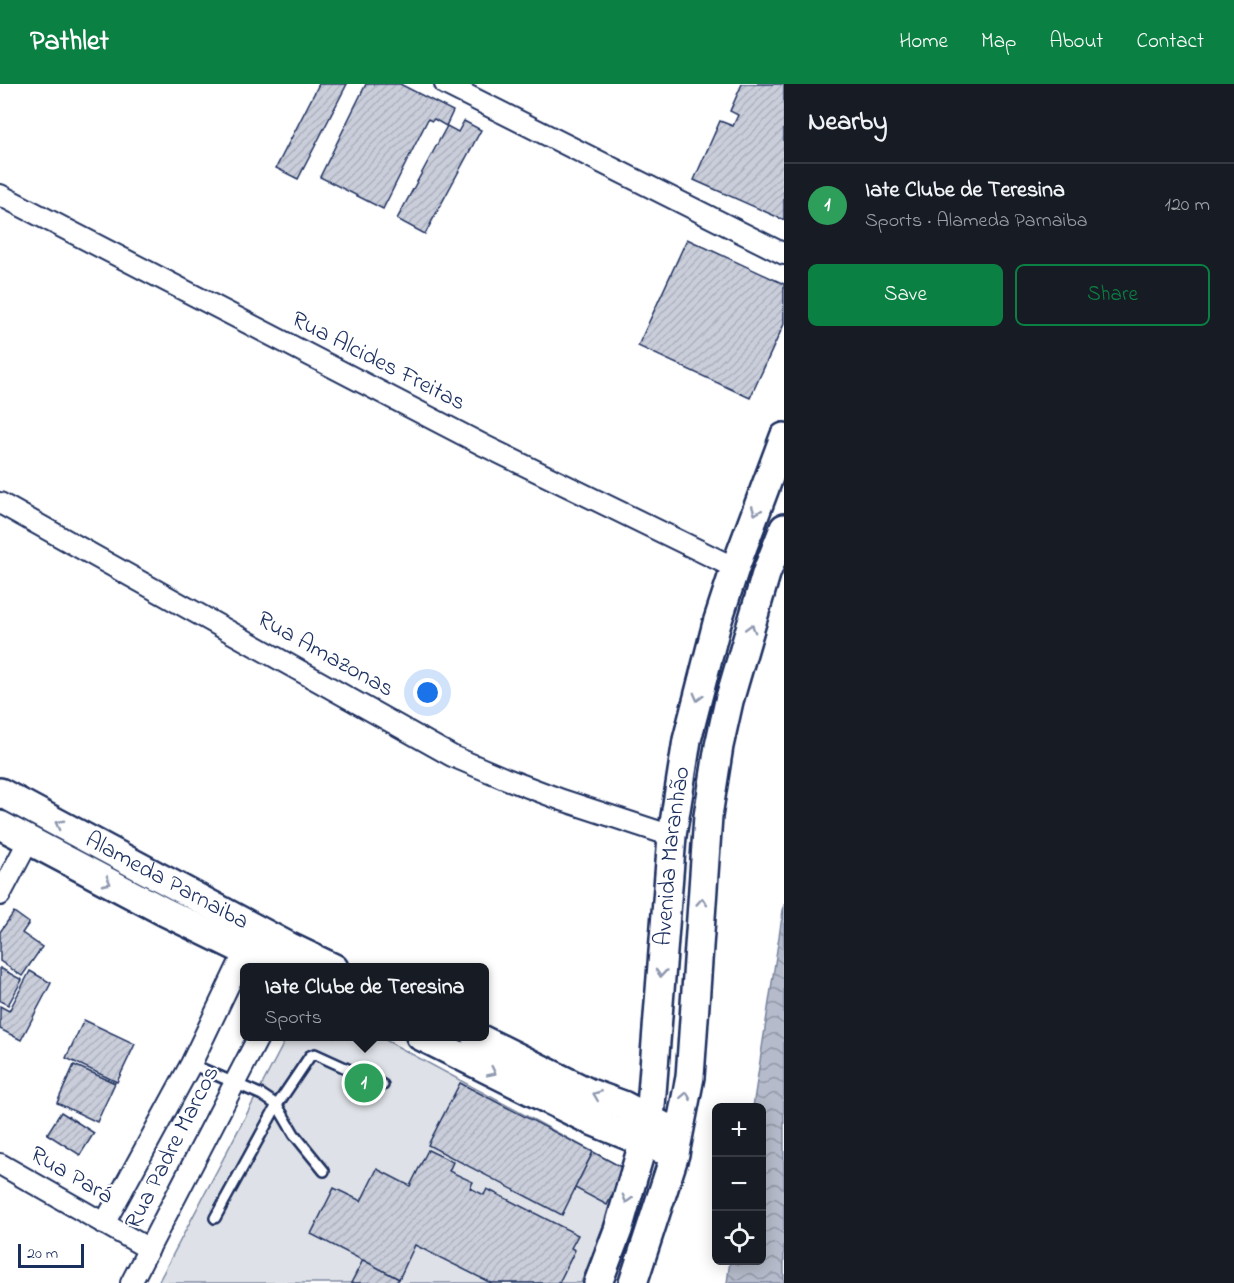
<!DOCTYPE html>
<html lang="en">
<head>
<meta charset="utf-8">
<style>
	body { margin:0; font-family:"Indie Flower",sans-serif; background:#20242c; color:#f1f3f6 }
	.controls { position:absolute; right:18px; bottom:18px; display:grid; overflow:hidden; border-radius:9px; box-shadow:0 3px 15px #0003 }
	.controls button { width:54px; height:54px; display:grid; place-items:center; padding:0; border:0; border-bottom:2px solid #363941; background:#171b24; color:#f1f3f6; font:30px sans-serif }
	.scale { position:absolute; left:18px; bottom:15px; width:66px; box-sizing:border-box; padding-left:6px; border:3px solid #1b2f5e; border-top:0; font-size:16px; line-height:21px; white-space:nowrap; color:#1b2f5e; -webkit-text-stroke:4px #fff; paint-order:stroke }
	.you { position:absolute; left:428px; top:609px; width:21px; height:21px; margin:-15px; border:4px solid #fff; border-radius:50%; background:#1a73e8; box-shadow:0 0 0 9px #1a73e833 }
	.badge { display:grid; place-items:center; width:39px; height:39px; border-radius:50%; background:#0b8043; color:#fff; font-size:20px; font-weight:700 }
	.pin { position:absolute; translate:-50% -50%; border:3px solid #fff; box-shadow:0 2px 6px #0006 }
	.popup { position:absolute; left:240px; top:879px; width:249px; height:78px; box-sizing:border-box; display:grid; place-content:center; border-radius:9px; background:#171b24; filter:drop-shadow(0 2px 4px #0005); font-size:20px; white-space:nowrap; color:#9ea1a6 }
	.popup b { font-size:22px; color:#f1f3f6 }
	.popup::after { content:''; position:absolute; left:50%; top:100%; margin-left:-12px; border:12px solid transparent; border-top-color:#171b24 }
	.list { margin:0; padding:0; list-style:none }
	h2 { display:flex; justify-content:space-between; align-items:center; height:78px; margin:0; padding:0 24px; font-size:26px }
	h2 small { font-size:20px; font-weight:400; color:#9ea1a6 }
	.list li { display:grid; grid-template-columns:39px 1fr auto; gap:18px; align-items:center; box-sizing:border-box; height:84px; padding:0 24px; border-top:2px solid #363941 }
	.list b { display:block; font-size:22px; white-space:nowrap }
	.list p { margin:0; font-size:20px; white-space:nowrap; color:#9ea1a6 }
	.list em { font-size:20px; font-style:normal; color:#9ea1a6 }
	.actions { display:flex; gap:12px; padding:18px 24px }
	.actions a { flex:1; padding:14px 0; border:2px solid #0b8043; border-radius:9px; text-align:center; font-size:21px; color:#0b8043 }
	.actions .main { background:#0b8043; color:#fff }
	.icon { flex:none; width:33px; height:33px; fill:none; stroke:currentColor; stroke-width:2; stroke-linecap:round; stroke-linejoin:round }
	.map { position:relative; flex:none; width:784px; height:1199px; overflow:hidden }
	header { display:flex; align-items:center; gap:36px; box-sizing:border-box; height:84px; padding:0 30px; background:#0b8043; color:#fff }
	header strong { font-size:28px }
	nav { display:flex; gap:33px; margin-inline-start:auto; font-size:21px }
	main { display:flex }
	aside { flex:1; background:#171b24 }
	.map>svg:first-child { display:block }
	.green { fill:#dee1e7; stroke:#7c88a2; stroke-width:1.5 }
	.water { fill:url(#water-waves); stroke:#77839f; stroke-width:1.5 }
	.building { fill:url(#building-hatch); stroke:#1b2f5e; stroke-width:1.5 }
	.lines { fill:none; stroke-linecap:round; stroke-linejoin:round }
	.service-casing { stroke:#1b2f5e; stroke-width:14 }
	.minor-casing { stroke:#1b2f5e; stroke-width:24 }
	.secondary-casing { stroke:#1b2f5e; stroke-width:32 }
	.service { stroke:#fff; stroke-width:9 }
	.minor { stroke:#fff; stroke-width:20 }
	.secondary { stroke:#fff; stroke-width:27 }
	.oneway { stroke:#8d97ae }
	.labels { text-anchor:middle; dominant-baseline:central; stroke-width:4.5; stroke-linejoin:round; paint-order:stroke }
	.street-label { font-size:24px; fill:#1b2f5e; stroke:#fff }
</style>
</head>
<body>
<header>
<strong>Pathlet</strong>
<nav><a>Home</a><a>Map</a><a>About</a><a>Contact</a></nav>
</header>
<main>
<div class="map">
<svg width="784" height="1199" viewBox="0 0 784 1199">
	<defs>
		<pattern id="water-waves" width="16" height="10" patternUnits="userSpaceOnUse" patternTransform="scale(1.5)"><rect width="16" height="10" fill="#b5bbca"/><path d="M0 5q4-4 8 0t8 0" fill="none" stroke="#9298a7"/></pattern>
		<pattern id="building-hatch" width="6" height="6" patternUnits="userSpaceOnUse" patternTransform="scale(1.5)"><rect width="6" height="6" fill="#caceda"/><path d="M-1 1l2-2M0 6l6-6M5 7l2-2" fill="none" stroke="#adb1be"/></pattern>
	</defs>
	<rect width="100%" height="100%" fill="#fff"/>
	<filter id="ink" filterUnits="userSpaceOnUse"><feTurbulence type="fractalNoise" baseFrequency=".0167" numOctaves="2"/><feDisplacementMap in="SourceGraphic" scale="12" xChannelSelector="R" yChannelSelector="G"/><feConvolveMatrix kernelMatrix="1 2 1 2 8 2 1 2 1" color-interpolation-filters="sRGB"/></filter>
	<g filter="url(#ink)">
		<polygon class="green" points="287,953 380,953 625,1085 581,1199 158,1199"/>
		<polygon class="water" points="784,820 784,1199 727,1199 730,1177 762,1176 762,1024 753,1023"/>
		<g class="building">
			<polygon points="319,0 347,0 298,95 276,84"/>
			<polygon points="366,0 400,0 453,27 446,42 434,35 432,37 428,35 383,125 320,93"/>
			<polygon points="742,0 784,0 784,136 694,96 720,37 733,42 738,31 730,27"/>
			<polygon points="464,37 481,46 425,150 397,135 447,42 458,48"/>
			<polygon points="687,155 784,200 784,240 750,314 638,262"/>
			<polygon points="14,828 29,839 22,849 42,863 22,892 0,877 0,848"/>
			<polygon points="0,884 22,896 8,921 0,917"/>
			<polygon points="30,887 51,899 21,956 0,945 0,922 9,927"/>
			<polygon points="84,936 135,960 117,998 66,974"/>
			<polygon points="74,981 115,999 97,1038 57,1019"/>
			<polygon points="460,999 593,1068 562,1131 428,1061"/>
			<polygon points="61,1028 94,1049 80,1071 47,1050"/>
			<polygon points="428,1066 453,1078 449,1087 473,1098 470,1104 484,1111 487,1105 578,1151 571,1164 575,1166 559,1199 491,1199 415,1161 399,1195 311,1150 334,1104 361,1117 377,1085 410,1102"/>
			<polygon points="593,1068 625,1085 607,1121 575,1104"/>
			<polygon points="363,1176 399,1195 396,1199 351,1199"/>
		</g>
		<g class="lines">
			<g class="service-casing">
				<g id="service">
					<polyline points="191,980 262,1011 277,1021 215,1134"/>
					<polyline points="324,1087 294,1050 277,1021 310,972 315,970 383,1001"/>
				</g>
			</g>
			<g class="minor-casing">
				<g id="minor">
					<polyline points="445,0 784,170"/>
					<polyline points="0,111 485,362 735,484"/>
					<polyline points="0,419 452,672 504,694 562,716 672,752"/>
					<polyline points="0,811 29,756"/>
					<polyline points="0,1080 149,1165"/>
					<polyline points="104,1140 191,980 245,867"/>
					<polyline points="131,1199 259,952"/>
				</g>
			</g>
			<g class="secondary-casing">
				<g id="secondary">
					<path id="s1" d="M 0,708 L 290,863 L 334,884"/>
					<polyline points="0,741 165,828 280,884"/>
					<polyline points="420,952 589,1036 660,1065"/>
					<polyline points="475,952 590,1009 623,1021 663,1042"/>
					<path id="s2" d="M 598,1199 L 618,1146 L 650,1035 L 672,752 L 687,656 L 717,539 L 735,484 L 784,353"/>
					<polyline points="633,1199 675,1070 690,993 708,732 719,662 729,617 766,490 784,444"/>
				</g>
			</g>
			<use href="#service" class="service"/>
			<use href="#minor" class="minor"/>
			<use href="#secondary" class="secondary"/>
		</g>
		<defs><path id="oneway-chevron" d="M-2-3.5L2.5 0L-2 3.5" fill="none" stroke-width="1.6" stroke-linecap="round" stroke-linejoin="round" transform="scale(1.5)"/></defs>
		<g class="oneway">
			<use href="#oneway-chevron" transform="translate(756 427) rotate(111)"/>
			<use href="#oneway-chevron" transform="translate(751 544) rotate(-74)"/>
			<use href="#oneway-chevron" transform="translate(698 613) rotate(105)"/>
			<use href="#oneway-chevron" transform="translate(59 740) rotate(-152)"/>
			<use href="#oneway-chevron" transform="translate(107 798) rotate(28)"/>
			<use href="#oneway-chevron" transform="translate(702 818) rotate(-86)"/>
			<use href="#oneway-chevron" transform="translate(661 889) rotate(94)"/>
			<use href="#oneway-chevron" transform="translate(492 988) rotate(26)"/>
			<use href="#oneway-chevron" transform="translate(597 1011) rotate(-158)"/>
			<use href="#oneway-chevron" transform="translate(686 1012) rotate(-79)"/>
			<use href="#oneway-chevron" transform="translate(627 1115) rotate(106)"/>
		</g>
	</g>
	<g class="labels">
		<g class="street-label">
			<text transform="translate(378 278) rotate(27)">Rua Alcides Freitas</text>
			<text transform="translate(325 571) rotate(29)">Rua Amazonas</text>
			<text stroke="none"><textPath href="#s2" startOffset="436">Avenida Maranhão</textPath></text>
			<text stroke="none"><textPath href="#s1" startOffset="189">Alameda Parnaiba</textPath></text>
			<text transform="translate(173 1064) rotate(-63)">Rua Padre Marcos</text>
			<text transform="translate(71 1092) rotate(30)">Rua Pará</text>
		</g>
	</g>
</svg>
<div class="controls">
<button>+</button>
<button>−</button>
<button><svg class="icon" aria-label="locate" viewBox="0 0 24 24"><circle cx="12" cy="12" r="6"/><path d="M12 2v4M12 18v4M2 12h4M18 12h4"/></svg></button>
</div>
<div class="scale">20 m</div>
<div class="you"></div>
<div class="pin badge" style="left:364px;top:999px;background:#2e9e5b">1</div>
<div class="popup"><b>Iate Clube de Teresina</b>Sports</div>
</div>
<aside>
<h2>Nearby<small></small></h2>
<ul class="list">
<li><span class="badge" style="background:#2e9e5b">1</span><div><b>Iate Clube de Teresina</b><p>Sports · Alameda Parnaiba</p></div><em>120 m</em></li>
</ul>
<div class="actions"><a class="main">Save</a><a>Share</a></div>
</aside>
</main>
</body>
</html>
